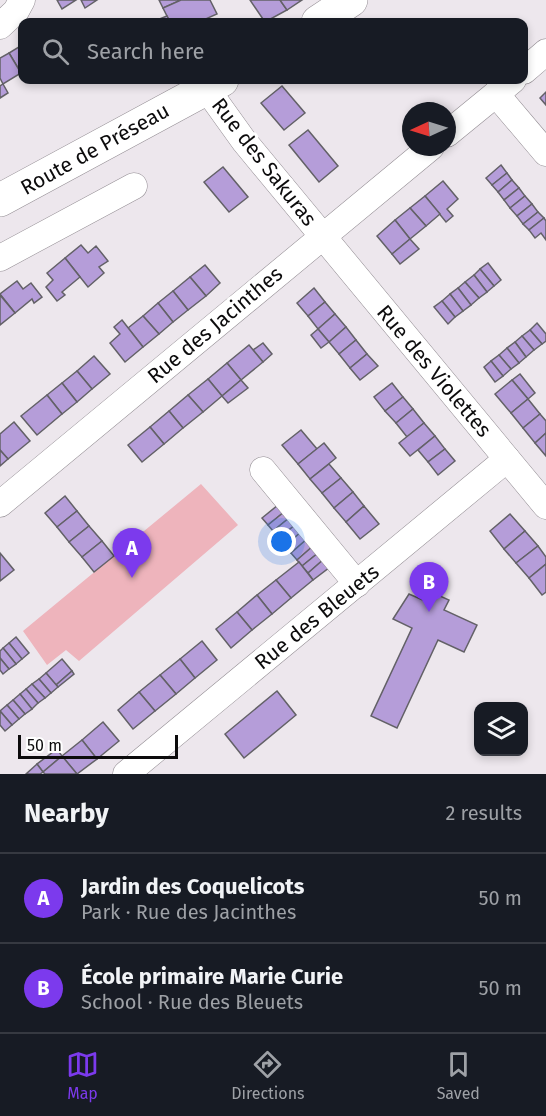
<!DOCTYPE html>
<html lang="en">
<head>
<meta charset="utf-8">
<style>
	body { margin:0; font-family:"Fira Sans",sans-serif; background:#20242c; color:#f1f3f6 }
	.controls { position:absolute; right:18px; bottom:18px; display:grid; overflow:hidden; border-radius:12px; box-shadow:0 3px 9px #0003 }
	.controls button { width:54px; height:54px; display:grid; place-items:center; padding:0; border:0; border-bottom:2px solid #363941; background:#171b24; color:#f1f3f6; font:30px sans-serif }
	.compass { position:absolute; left:402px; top:102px; width:54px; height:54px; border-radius:50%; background:#171b24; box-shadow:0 3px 9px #0003; rotate:266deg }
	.scale { position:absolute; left:18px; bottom:15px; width:160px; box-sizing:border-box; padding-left:6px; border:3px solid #0c0b0c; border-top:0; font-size:16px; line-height:21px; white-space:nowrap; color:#0c0b0c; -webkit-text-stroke:4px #fff; paint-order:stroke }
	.you { position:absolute; left:282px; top:542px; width:21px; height:21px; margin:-15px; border:4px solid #fff; border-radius:50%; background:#1a73e8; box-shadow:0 0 0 9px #1a73e833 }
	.badge { display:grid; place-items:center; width:39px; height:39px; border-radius:50%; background:#7c3aed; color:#fff; font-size:20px; font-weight:700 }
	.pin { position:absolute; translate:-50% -50px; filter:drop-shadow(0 2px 3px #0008) }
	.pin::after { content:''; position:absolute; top:32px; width:21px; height:18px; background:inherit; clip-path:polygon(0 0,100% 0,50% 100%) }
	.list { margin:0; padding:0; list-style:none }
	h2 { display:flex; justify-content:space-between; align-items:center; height:78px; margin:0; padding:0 24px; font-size:26px }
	h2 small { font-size:20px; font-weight:400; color:#9ea1a6 }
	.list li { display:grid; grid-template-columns:39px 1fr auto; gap:18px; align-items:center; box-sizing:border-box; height:90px; padding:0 24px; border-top:2px solid #363941 }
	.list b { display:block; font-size:22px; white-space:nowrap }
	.list p { margin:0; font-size:20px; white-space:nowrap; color:#9ea1a6 }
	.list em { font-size:20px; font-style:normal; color:#9ea1a6 }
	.icon { flex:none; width:33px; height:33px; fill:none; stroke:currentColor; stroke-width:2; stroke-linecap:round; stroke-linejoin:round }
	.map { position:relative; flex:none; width:546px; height:774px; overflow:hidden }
	.search { position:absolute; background:#171b24; box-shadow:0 3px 9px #0003; left:18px; right:18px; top:18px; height:66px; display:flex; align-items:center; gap:15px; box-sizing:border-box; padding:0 21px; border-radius:12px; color:#9ea1a6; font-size:22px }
	.sheet { height:258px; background:#171b24 }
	nav { display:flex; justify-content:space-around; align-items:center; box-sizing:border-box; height:84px; border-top:2px solid #363941; background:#171b24; font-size:16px; color:#9ea1a6 }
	nav a { display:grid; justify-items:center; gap:3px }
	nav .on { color:#7c3aed }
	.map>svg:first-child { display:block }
	.green { fill:#eeb4bc }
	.building { fill:#b59dd9; stroke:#636167; stroke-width:1.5 }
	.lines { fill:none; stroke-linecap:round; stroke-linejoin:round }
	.street-casing { stroke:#938d93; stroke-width:27 }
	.secondary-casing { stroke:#938d93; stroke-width:34 }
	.street { stroke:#fff; stroke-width:26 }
	.secondary { stroke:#fff; stroke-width:33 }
	.labels { text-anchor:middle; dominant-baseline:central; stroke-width:6; stroke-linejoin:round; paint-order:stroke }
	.street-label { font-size:21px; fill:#0c0b0c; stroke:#fff }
</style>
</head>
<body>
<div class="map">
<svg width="546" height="774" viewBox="0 0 546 774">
	<rect width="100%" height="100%" fill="#ede7ed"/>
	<polygon class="green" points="201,484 238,525 79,661 66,650 47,665 23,631"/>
	<g class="building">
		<polygon points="57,0 76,0 62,9"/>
		<polygon points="81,0 97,0 85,8"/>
		<polygon points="159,0 181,0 163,8"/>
		<polygon points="181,0 210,0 217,14 199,22 170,22 163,8"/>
		<polygon points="250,0 280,0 287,10 265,22"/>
		<polygon points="280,0 302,0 287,10"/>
		<polygon points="167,16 170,22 152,22"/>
		<polygon points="22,45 22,72 21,73 9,53"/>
		<polygon points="9,53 21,73 3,84 0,78 0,58"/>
		<polygon points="3,84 8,93 0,98 0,86"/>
		<polygon points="282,86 305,113 284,130 261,103"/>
		<polygon points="546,92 546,105 540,98"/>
		<polygon points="308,130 338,166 319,182 289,145"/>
		<polygon points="501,165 507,173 492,185 486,178"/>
		<polygon points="223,167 248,197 229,212 204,182"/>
		<polygon points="507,173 512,180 498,192 492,185"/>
		<polygon points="512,180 519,188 504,200 498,192"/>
		<polygon points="443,181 458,199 447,209 453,216 446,222 425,196"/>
		<polygon points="519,188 525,196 510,208 504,200"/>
		<polygon points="425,196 440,214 426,226 410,208"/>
		<polygon points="525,196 532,204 517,216 510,208"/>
		<polygon points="532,204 538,212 523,224 517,216"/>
		<polygon points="410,208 426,226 410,239 395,220"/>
		<polygon points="538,212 544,218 529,230 523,224"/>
		<polygon points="544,218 546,221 546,240 541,233 535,238 529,230"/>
		<polygon points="395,220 410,239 392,254 377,236"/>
		<polygon points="410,239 419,249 400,264 392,254"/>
		<polygon points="81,245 88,253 96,246 108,261 99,267 104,273 88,287 65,258"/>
		<polygon points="65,258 80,277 62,292 65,295 57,301 46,287 53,280 47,273"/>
		<polygon points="488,263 501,280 494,286 480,269"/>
		<polygon points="205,265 220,283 206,296 190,277"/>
		<polygon points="480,269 494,286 487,292 474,275"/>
		<polygon points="474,275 487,292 479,298 465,282"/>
		<polygon points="190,277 206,296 188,310 173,291"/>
		<polygon points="17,281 23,289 31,283 42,297 34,303 32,299 15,313 0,294"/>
		<polygon points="465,282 479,298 471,305 458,288"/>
		<polygon points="314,288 325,302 308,316 297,303"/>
		<polygon points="458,288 471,305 463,311 450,294"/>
		<polygon points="173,291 188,310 173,322 158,303"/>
		<polygon points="450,294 463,311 455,317 442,301"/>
		<polygon points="0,295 15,313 0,325"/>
		<polygon points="442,301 455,317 448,324 434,307"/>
		<polygon points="325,302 335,314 318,329 308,316"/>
		<polygon points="158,303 173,322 159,334 143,316"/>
		<polygon points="335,314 346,327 329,342 318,329"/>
		<polygon points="143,316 159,334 143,347 128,328"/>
		<polygon points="122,320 143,347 125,362 110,343 120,334 114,327"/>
		<polygon points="537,323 546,334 546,341 542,344 530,330"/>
		<polygon points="346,327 356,340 339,354 329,342"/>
		<polygon points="318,329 329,342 321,348 311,335"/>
		<polygon points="530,330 542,344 534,350 522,336"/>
		<polygon points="522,336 534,350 526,357 515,342"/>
		<polygon points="356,340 367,354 350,368 339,354"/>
		<polygon points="515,342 526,357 519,363 507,348"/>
		<polygon points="263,343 272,354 263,362 253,350"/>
		<polygon points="249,345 263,362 241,380 227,363"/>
		<polygon points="507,348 519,363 511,369 499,355"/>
		<polygon points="367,354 378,366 360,380 350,368"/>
		<polygon points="499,355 511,369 503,376 491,361"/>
		<polygon points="94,356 110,374 92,389 77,371"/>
		<polygon points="491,361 503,376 495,382 484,367"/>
		<polygon points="227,363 241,380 222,396 208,379"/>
		<polygon points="77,371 92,389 77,402 62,383"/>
		<polygon points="520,374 535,393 528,399 512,380"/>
		<polygon points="208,379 222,396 203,412 188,395"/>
		<polygon points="241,380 248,388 228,403 222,396"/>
		<polygon points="512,380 528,399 511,413 495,394"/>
		<polygon points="62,383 77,402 62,414 47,395"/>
		<polygon points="392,383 403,397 385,411 374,397"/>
		<polygon points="47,395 62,414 37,435 21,416"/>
		<polygon points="188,395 203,412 183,428 169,411"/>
		<polygon points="403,397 413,409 396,423 385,411"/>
		<polygon points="528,399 540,414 523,428 511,413"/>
		<polygon points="413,409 424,423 407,437 396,423"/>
		<polygon points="169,411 183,428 164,444 150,427"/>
		<polygon points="540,414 546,421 546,433 535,443 523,428"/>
		<polygon points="14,422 30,441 8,459 0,450 0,434"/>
		<polygon points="424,423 435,436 410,456 399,443"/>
		<polygon points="150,427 164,444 142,462 128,445"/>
		<polygon points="301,430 317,449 298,464 282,445"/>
		<polygon points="546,433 546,456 535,443"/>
		<polygon points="435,436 445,449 428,462 418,450"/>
		<polygon points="324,443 336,458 310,479 298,464"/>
		<polygon points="445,449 455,461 438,475 428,462"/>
		<polygon points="0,450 8,459 0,466"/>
		<polygon points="329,464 341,478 322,493 310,479"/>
		<polygon points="341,478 353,492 334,508 322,493"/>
		<polygon points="353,492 364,506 346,522 334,508"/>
		<polygon points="65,496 77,511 57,527 45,513"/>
		<polygon points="278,505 284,512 268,525 262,518"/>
		<polygon points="364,506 379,524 360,539 346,522"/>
		<polygon points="77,511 89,526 69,542 57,527"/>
		<polygon points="284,512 289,518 273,531 268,525"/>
		<polygon points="510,514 525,531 504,549 490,531"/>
		<polygon points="289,518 295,525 279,538 273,531"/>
		<polygon points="295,525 301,532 285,546 279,538"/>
		<polygon points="89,526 102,541 82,557 69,542"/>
		<polygon points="525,531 538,546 516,563 504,549"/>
		<polygon points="301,532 307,539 291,553 285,546"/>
		<polygon points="307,539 313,546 297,560 291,553"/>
		<polygon points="102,541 114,556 94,572 82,557"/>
		<polygon points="313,546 318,553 302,566 297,560"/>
		<polygon points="538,546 546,557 546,564 529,578 516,563"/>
		<polygon points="0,553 14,570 0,581"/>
		<polygon points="318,553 324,559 308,573 302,566"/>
		<polygon points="324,559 330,567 313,580 308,573"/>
		<polygon points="299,562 313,580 291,598 276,580"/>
		<polygon points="546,564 546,592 542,595 529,578"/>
		<polygon points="276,580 291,598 272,614 257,595"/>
		<polygon points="429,591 449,600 444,610 477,625 464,652 438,640 397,728 371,716 412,628 393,619 409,594 425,601"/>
		<polygon points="257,595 272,614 252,630 237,612"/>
		<polygon points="237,612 252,630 231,648 216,629"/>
		<polygon points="16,637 29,653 22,659 9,643"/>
		<polygon points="202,641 217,660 195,678 180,659"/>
		<polygon points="9,643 22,659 16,664 3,648"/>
		<polygon points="3,648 16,664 9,669 0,658 0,651"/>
		<polygon points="0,658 9,669 3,674 0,670"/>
		<polygon points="62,659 72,671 56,685 46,673"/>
		<polygon points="180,659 195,678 176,694 160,675"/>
		<polygon points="72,671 74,674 58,687 56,685"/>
		<polygon points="46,673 58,687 51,693 39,679"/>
		<polygon points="160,675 176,694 155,711 139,692"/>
		<polygon points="39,679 51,693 45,698 32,684"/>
		<polygon points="32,684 45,698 38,703 26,689"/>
		<polygon points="26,689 38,703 32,709 20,694"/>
		<polygon points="277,691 296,715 244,758 225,734"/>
		<polygon points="139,692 155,711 133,729 118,710"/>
		<polygon points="20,694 32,709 25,714 13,700"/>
		<polygon points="13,700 25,714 19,719 7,705"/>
		<polygon points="7,705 19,719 12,725 0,711"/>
		<polygon points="0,711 12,725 5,731 0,725"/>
		<polygon points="103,722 119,741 97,759 82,740"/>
		<polygon points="82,740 97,759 77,774 62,756"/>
		<polygon points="57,749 62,756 43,772 37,764"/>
		<polygon points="62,756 77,774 45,774 43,772"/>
		<polygon points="37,764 43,772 40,774 26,774"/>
	</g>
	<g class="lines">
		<g class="street-casing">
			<g id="street">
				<polyline points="0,26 16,11 22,0"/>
				<polyline points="524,71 546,52"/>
				<polyline points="206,88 244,141 546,506"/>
				<polyline points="496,94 546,153"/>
				<polyline points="447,134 513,80"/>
				<polyline points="0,258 134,186"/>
				<polyline points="263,470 357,584"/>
				<polyline points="0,504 431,147"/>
				<polyline points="126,774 507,459"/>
			</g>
		</g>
		<g class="secondary-casing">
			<g id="secondary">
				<polyline points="318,22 351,0"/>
				<polyline points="0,200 222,80"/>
			</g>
		</g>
		<use href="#street" class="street"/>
		<use href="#secondary" class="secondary"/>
	</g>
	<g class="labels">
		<g class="street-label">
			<text transform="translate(95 149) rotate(-29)">Route de Préseau</text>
			<text transform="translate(264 162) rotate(52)">Rue des Sakuras</text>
			<text transform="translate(215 325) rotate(-40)">Rue des Jacinthes</text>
			<text transform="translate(434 371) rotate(50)">Rue des Violettes</text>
			<text transform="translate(317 617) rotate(-39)">Rue des Bleuets</text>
		</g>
	</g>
</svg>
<div class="controls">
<button><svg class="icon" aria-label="layers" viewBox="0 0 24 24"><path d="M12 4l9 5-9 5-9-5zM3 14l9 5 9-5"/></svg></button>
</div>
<svg class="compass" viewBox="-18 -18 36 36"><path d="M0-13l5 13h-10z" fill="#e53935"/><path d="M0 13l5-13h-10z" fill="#9ea1a6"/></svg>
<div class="scale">50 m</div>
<div class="you"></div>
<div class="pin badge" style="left:132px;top:578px">A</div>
<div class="pin badge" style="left:429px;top:612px">B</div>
<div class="search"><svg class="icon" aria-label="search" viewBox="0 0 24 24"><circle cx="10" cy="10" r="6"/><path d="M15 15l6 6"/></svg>Search here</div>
</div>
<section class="sheet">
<h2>Nearby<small>2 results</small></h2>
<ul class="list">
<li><span class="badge">A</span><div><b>Jardin des Coquelicots</b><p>Park · Rue des Jacinthes</p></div><em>50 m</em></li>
<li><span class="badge">B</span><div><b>École primaire Marie Curie</b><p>School · Rue des Bleuets</p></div><em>50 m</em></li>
</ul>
</section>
<nav>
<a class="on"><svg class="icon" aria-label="map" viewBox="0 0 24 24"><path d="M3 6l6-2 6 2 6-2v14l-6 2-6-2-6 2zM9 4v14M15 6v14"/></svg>Map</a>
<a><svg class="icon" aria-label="directions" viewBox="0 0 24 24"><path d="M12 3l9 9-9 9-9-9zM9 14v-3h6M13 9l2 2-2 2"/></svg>Directions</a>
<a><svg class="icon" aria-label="saved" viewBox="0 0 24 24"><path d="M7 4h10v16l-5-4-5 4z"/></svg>Saved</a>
</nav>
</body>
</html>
